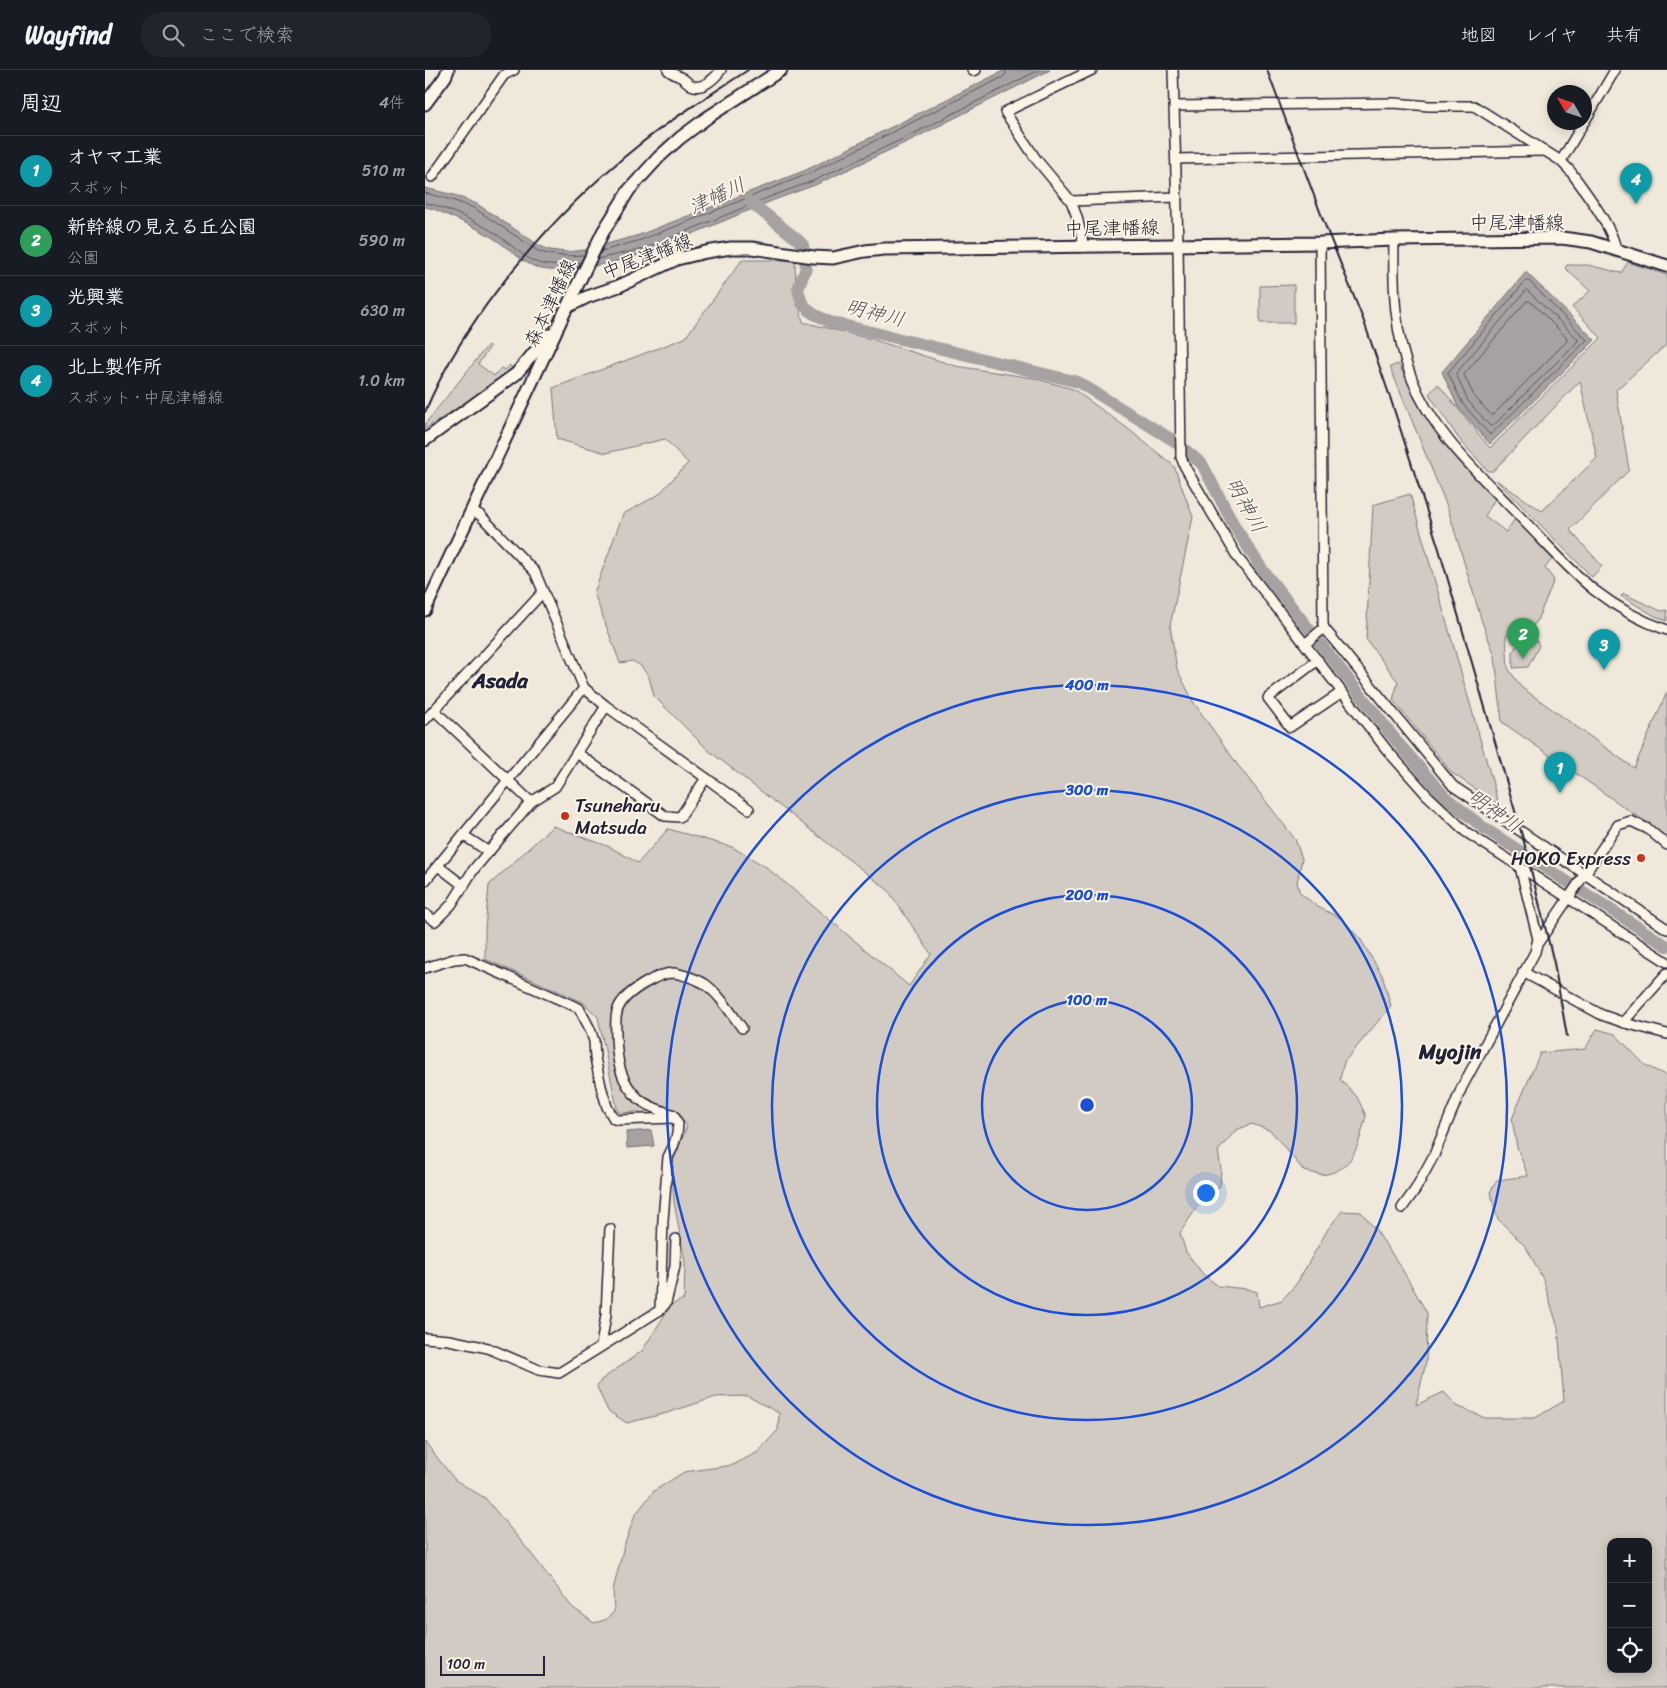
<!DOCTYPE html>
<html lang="ja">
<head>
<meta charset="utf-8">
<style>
	body { margin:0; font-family:Sriracha,"Klee One",sans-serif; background:#20242c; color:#f1f3f6 }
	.controls { position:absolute; right:15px; bottom:15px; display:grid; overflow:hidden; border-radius:10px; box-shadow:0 2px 12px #0003 }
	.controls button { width:45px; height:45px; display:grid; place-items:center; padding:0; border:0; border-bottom:1px solid #363941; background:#171b24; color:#f1f3f6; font:25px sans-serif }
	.compass { position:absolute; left:1122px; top:15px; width:45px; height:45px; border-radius:50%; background:#171b24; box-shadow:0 2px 12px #0003; rotate:309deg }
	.scale { position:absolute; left:15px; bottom:12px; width:105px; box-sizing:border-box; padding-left:5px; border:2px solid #22223b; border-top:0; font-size:14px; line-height:18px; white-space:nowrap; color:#22223b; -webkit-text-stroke:4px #fcf5e5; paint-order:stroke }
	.you { position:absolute; left:780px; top:1122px; width:18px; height:18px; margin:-12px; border:4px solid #fff; border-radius:50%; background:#1a73e8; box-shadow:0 0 0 8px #1a73e833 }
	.badge { display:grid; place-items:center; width:32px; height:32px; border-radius:50%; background:#b45309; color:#fff; font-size:16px; font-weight:700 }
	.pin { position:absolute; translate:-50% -41px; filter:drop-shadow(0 1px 2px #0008) }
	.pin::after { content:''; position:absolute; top:26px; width:18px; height:15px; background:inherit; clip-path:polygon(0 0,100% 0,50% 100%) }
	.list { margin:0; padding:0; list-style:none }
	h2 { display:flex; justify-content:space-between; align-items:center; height:65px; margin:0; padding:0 20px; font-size:21px }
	h2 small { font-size:16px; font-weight:400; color:#9ea1a6 }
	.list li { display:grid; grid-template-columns:32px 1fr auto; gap:15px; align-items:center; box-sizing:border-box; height:70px; padding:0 20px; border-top:1px solid #363941 }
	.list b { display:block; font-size:19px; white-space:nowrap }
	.list p { margin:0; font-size:16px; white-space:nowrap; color:#9ea1a6 }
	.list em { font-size:16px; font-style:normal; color:#9ea1a6 }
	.icon { flex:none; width:28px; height:28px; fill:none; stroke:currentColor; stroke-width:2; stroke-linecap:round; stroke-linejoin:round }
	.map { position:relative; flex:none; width:1242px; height:1618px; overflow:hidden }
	header { display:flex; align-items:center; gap:30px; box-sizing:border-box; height:70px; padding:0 25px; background:#171b24; border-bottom:1px solid #363941 }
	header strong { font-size:24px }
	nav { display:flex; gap:28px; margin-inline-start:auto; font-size:18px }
	.search { width:350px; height:45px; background:#20242c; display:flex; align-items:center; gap:12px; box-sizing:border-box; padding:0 18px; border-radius:20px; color:#9ea1a6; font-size:19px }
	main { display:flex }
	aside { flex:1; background:#171b24 }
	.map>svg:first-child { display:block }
	.green { fill:#d1cbc3; stroke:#7a767f; fill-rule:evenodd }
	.water { fill:#a6a2a2; stroke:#716f79 }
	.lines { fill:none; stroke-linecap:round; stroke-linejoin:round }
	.shore { stroke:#575564; stroke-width:1 }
	.river { stroke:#a6a2a2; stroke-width:12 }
	.minor-casing { stroke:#22223b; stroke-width:12 }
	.major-casing { stroke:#22223b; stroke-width:15 }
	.minor { stroke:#fcf5e5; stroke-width:9 }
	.major { stroke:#fcf5e5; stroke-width:11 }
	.rail { stroke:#22223b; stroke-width:2 }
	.ring { fill:none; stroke:#1d4ed8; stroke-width:2.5 }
	.poi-dot { fill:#c8321e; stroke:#fcf5e5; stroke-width:2 }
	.labels { text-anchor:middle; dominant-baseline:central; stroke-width:4; stroke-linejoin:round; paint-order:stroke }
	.street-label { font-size:19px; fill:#22223b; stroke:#fcf5e5 }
	.poi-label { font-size:19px; fill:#22223b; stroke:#fcf5e5; text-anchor:start }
	.water-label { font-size:20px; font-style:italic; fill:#575564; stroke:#fcf5e5 }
	.quarter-label { font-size:21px; font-weight:bold; fill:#22223b; stroke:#fcf5e5 }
	.centre { fill:#1d4ed8; stroke:#fcf5e5; stroke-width:2.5 }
	.ring-label { font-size:15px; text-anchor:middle; font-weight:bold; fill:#1d4ed8; stroke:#fcf5e5; stroke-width:4; stroke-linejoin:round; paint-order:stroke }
</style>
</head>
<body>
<header>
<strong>Wayfind</strong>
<div class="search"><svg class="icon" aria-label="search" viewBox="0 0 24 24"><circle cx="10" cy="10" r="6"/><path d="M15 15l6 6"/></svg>ここで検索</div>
<nav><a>地図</a><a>レイヤ</a><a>共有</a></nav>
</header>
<main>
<aside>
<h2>周辺<small>4件</small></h2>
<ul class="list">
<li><span class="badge" style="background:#0f9aa8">1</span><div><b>オヤマ工業</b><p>スポット</p></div><em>510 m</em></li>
<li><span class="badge" style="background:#2e9e5b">2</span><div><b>新幹線の見える丘公園</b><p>公園</p></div><em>590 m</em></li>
<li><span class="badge" style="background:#0f9aa8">3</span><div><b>光興業</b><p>スポット</p></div><em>630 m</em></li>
<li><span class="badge" style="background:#0f9aa8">4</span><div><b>北上製作所</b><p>スポット · 中尾津幡線</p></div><em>1.0 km</em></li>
</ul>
</aside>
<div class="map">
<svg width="1242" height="1618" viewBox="0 0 1242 1618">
	<rect width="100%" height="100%" fill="#efe8db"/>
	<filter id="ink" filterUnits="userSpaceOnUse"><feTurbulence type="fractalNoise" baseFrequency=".02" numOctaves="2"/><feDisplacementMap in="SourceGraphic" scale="10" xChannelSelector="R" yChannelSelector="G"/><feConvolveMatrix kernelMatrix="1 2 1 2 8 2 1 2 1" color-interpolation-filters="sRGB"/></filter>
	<g filter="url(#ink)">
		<g class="green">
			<path d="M 317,190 L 370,190 L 371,222 L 378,252 L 446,269 L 531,296 L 608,308 L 648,319 L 702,358 L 749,396 L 768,447 L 745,556 L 752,599 L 769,633 L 812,694 L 870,769 L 877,789 L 872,813 L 875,823 L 893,837 L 917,849 L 936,870 L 957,905 L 966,936 L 919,992 L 915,1009 L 932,1027 L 941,1046 C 934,1070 931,1098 902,1104 C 896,1106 886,1102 879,1101 L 846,1061 L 827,1054 L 811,1060 L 793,1081 L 796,1099 L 795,1116 L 772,1137 L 755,1163 L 761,1182 L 778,1204 L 793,1216 L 822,1219 L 832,1222 L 834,1237 L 857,1230 L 872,1213 L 903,1159 L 917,1141 L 936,1142 L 951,1160 L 977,1199 L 1002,1243 L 1001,1292 L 991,1335 L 1019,1322 L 1032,1336 L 1060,1348 L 1110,1348 L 1139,1331 L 1133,1258 L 1118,1209 L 1101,1177 L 1073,1149 L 1065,1122 L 1072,1110 L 1103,1106 L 1092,1077 L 1087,1049 L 1115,983 L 1160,979 L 1172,959 L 1190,964 L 1220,995 L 1242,1006 L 1242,1618 L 0,1618 L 0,1372 L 30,1410 L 60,1428 L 105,1482 L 147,1537 L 169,1553 L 180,1550 L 189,1542 L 188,1520 L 199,1476 L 210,1445 L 229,1421 L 259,1402 L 308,1395 L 333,1382 L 353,1360 L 354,1343 L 322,1326 L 291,1327 L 242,1343 L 202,1353 L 183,1341 L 172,1317 L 176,1310 L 217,1281 L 246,1235 L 259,1229 L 260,1192 L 249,1132 L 247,1094 L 262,1056 L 250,1040 L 193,1043 L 173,947 L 158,932 L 60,889 L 60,859 L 64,815 L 128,756 L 185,777 L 213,793 L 243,759 L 307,777 L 341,797 L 484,916 L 506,884 L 463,820 L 283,680 L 229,626 L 224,607 L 216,596 L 208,591 L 195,593 L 169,523 L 198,444 L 233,425 L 263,393 L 240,369 L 181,383 L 132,369 L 128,318 L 260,268 ZM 1186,1472 L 1223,1472 L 1223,1599 L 1186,1599 Z"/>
			<polygon points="1203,192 1242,205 1242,274 1191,320 1204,400 1145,460 1177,496 1167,507 1071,410 1117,441 1172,388 1155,311 1068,401 1063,401 1034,369 1004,324 1013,314 1065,378 1176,268 1147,237 1165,221 1140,198 1142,195 1163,195 1196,203"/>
			<polygon points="869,215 869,253 835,253 835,216"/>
			<polygon points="63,275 65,277 53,294 69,306 76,298 80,300 85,295 87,298 59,321 0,359 0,354"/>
			<polygon points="973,294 1016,370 1070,429 1060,446 1081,462 1090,449 1128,488 1120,498 1129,510 1111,553 1081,566 1083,598 1096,617 1209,698 1242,622 1242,767 1077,652 1070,586 1057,552 1023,439 965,297"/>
			<polygon points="985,424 1074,735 1027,703 968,630 973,612 941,569 948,435"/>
			<polygon points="1199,524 1236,541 1242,540 1242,551 1230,546 1196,526"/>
			<polygon points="1095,571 1112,571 1114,576 1103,597 1088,598 1088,581"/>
		</g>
		<g class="water">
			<path d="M 580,0 L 625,0 L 486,70 L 390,115 L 349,130 L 219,184 C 193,191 138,206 113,198 C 96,192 83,177 68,168 C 50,156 28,148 9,139 L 0,137 L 0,118 L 29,125 L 52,134 L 115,176 L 125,180 L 142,182 L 160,180 L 214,165 L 381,100 Z"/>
			<polygon points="1101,202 1170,270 1065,374 1033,337 1017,302"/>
			<polygon points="226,1060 229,1076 202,1078 201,1062"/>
		</g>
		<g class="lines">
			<g class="shore">
				<path d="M 0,123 L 27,130 L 49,138 L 113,181 C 129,187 143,186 159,185"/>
				<path d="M 0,133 C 14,134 59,155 71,164 C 85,173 97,187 113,193 C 127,197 142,195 156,192"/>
				<polyline points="177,181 216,170 383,104 578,7 581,4 581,0"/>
				<polyline points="172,189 218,179 347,126 388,111 484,66 614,0"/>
				<polygon points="1101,211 1104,211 1162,270 1065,365 1038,334 1023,303"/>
				<polygon points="1102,220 1152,268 1153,271 1068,356 1065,356 1043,331 1031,304"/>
				<polygon points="1102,231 1105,231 1142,268 1142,271 1068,345 1066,345 1049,326 1039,305"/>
			</g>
			<polyline class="river" points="325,132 372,169 378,175 381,198 373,219 377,233 387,243 405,252 653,312 751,372 777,394 810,457 837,499 973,673 1020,727 1059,758 1242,876"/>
			<g class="minor-casing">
				<g id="minor">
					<path d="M 243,0 C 247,4 252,5 257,8 C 260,10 263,13 266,15 C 277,21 290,8 296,0"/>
					<polyline points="547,0 548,1 551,0"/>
					<polyline points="748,0 753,174 756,387 760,397 813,488 962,680 1001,724 1041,762 1242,892"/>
					<path d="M 750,36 L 969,33 L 1004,36 L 1049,36 L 1136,91 C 1138,94 1143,98 1146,102 C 1160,121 1188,158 1191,180"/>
					<polyline points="1160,51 1190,0"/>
					<polyline points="751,89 1120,81"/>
					<polyline points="1136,91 1159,52"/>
					<polyline points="7,107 79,5 89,0"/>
					<polyline points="646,131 752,127"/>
					<path d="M 969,170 C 968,218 969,264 987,309 C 1009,366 1058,407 1099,451 C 1122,474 1144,500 1169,520 C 1191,537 1216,551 1242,560"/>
					<polyline points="895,173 898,554 899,558 1028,716 1242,859"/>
					<polyline points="659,177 652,147 646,131 611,89 580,42 667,0"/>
					<polyline points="880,574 899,558"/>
					<polyline points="893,590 843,628 865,657 917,622"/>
					<polyline points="159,618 181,636 324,739"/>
					<polyline points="9,640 106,732"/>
					<polyline points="0,650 118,522"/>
					<polyline points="152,683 240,746 255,747 281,708"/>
					<polyline points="38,765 64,782"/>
					<polyline points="13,796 39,816"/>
					<polyline points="0,811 159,618 110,502 55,445 47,441"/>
					<polyline points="0,844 10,851 26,835 49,799 106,732 130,717 181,636"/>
					<polyline points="1111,876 1193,755 1206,751 1223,759 1242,775"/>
					<polyline points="0,898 29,889 40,888 154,938 165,959 169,971 170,988 176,1016 182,1037 189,1049 193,1050 250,1048"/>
					<polyline points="1098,902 1177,945 1200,953 1242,964"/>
					<polyline points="1200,953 1202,948 1242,903"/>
					<polyline points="977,1138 990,1120 1009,1085 1037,1017 1110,882 1113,869 1095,797"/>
					<polyline points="235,1240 241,1233 250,1196 251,1169"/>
					<path d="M 0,1268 L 24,1270 L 63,1278 L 114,1300 L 134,1303 L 235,1240 L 238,1150 L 243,1087 L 248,1077 L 252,1064 L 253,1054 L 249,1045 C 238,1041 223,1037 214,1029 C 195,1012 192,991 191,967 C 191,956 189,943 196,933 C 204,921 233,903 248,903 C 257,904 272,909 280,914 C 295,925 306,943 317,958"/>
					<polyline points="176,1276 181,1245 185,1159"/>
				</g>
			</g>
			<g class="major-casing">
				<g id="major">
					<polyline points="0,34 20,7 23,0"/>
					<polyline points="142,237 162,227 194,216 252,189 281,182 306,178 327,178 389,187 408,188 440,181 459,179 895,173 969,170 1137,168 1166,172 1242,196"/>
					<polyline points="0,370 91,304 124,265"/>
					<polyline points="0,540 151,218 178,162 204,120 234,87 255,68 283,47 356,0"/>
				</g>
			</g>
			<use href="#minor" class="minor"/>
			<use href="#major" class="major"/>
			<g class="rail">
				<polyline points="842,0 900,155 938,249 965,327 1014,479 1099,772 1129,893 1142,966"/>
				<path d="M 0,342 C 41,243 131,141 214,75 C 248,47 287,24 323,0"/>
			</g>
		</g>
	</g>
	<g class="ring">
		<circle cx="662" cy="1035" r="105"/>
		<circle cx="662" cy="1035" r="210"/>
		<circle cx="662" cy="1035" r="315"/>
		<circle cx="662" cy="1035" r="420"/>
	</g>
	<g class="poi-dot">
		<circle cx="140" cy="746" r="5"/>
		<circle cx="1216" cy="788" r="5"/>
	</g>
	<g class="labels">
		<g class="street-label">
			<text x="1092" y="152">中尾津幡線</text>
			<text transform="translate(687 158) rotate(-1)">中尾津幡線</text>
			<text transform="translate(222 186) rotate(-21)">中尾津幡線</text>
			<text transform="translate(125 233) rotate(-65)">森本津幡線</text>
		</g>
		<g class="poi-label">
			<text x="150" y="735">Tsuneharu<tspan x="150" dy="22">Matsuda</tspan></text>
			<text x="1206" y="788" text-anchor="end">HOKO Express</text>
		</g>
		<g class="water-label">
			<text transform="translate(292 126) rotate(-25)">津幡川</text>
			<text transform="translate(450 243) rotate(14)">明神川</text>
			<text transform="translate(821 435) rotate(61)">明神川</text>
			<text transform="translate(1070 741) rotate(35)">明神川</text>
		</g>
		<g class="quarter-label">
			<text x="75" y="611">Asada</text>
			<text x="1025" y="982">Myojin</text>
		</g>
	</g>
	<circle cx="662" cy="1035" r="8" class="centre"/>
	<g class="ring-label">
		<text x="662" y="620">400 m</text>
		<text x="662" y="725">300 m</text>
		<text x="662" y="830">200 m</text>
		<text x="662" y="935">100 m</text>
	</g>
</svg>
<div class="controls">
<button>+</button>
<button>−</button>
<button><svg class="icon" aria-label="locate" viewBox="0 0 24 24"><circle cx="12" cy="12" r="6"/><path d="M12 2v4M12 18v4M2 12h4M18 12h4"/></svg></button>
</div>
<svg class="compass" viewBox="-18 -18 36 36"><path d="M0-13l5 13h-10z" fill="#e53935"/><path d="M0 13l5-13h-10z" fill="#9ea1a6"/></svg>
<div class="scale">100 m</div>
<div class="you"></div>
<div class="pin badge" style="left:1135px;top:723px;background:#0f9aa8">1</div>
<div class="pin badge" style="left:1098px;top:589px;background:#2e9e5b">2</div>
<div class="pin badge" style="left:1179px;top:600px;background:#0f9aa8">3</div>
<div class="pin badge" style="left:1211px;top:134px;background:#0f9aa8">4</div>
</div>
</main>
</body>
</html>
